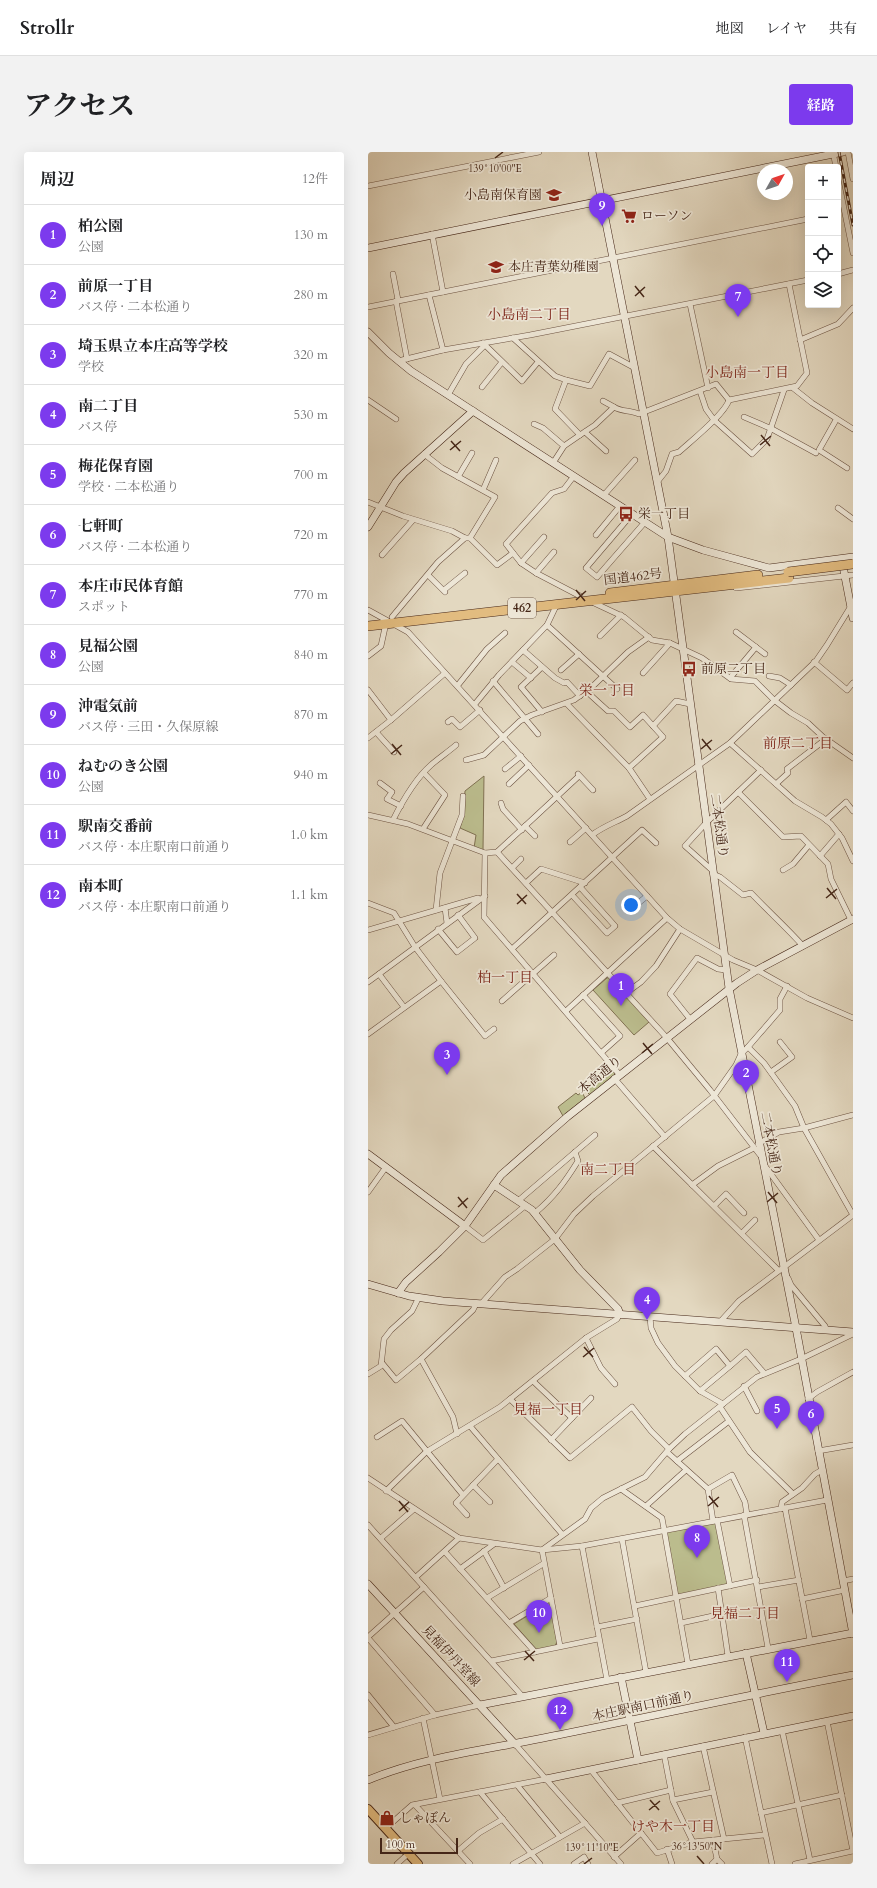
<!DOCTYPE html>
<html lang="ja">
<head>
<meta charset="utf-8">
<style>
	body { margin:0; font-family:Cardo,"Noto Serif JP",serif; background:#f2f2f2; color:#202124 }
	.controls { position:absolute; right:12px; top:12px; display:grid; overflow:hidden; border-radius:4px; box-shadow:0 4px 16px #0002 }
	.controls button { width:36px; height:36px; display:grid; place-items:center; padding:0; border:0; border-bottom:1px solid #e0e0e0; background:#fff; color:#202124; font:20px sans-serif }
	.compass { position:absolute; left:389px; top:12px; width:36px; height:36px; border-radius:50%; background:#fff; box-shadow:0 4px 16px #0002; rotate:50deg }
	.scale { position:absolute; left:12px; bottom:10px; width:78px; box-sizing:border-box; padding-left:4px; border:2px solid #452617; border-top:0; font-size:11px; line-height:14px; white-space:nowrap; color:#452617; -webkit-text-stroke:3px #ede6d6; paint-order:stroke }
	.you { position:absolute; left:263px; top:753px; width:14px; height:14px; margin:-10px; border:3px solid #fff; border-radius:50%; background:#1a73e8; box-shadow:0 0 0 6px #1a73e833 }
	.badge { display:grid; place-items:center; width:26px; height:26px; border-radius:50%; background:#7c3aed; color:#fff; font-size:13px; font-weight:700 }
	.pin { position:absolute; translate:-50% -33px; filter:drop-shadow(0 1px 2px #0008) }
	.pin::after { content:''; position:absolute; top:21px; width:14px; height:12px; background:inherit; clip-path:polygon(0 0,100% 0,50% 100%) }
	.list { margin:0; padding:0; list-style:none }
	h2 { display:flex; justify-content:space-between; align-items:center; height:52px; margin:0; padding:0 16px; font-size:17px }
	h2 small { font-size:13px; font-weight:400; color:#757577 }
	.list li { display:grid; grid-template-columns:26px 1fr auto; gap:12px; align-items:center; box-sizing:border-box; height:60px; padding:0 16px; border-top:1px solid #e0e0e0 }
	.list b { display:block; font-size:15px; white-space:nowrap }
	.list p { margin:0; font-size:13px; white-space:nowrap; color:#757577 }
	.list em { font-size:13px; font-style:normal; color:#757577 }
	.icon { flex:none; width:22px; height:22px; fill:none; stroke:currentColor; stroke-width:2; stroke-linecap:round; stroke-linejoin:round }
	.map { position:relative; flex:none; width:485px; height:1712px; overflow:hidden; border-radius:4px }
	header { display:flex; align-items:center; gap:24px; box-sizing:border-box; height:56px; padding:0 20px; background:#fff; border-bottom:1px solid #e0e0e0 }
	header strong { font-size:19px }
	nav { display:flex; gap:22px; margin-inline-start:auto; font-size:14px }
	.intro { display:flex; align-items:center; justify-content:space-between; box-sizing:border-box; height:96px; padding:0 24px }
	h1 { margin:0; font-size:28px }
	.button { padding:10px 18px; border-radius:4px; background:#7c3aed; color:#fff; font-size:14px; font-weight:700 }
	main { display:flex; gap:24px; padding:0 24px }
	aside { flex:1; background:#fff; border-radius:4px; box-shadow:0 4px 16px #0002 }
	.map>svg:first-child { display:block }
	.green { fill:#bbbc8d; stroke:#807152 }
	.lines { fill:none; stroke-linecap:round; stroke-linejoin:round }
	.street-casing { stroke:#6c5241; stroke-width:6 }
	.secondary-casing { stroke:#452617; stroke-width:8 }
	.primary-casing { stroke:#452617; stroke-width:10 }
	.highway-casing { stroke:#452617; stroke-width:10 }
	.street { stroke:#ede6d6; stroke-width:5 }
	.secondary { stroke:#ede6d6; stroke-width:7 }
	.primary { stroke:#e2bc80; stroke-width:8 }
	.highway { stroke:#e2bc80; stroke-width:9 }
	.rail-casing { stroke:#452617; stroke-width:3 }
	.rail { stroke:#ede6d6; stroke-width:1.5; stroke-dasharray:4.5; stroke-linecap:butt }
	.highway-bridge-casing { stroke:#452617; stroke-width:10; stroke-linecap:butt }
	.highway-bridge { stroke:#e2bc80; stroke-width:9 }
	.ticks { fill:none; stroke:#452617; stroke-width:1.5 }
	.labels { text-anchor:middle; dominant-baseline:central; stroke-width:3.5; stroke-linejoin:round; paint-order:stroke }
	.shield { fill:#ede6d6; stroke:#776050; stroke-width:1 }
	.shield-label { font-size:12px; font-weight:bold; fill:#452617 }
	.poi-label { font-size:13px; fill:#452617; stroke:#ede6d6; text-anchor:start }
	.street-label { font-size:13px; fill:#452617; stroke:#ede6d6 }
	.neighbourhood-label { font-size:14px; fill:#7a1f14; stroke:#ede6d6 }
	.ticks-label { font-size:10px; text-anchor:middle; fill:#452617; stroke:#ede6d6; stroke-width:3.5; stroke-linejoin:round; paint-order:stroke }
</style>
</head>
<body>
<header>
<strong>Strollr</strong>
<nav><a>地図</a><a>レイヤ</a><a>共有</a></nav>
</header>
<div class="intro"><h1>アクセス</h1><a class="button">経路</a></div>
<main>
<aside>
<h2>周辺<small>12件</small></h2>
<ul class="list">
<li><span class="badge">1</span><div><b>柏公園</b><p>公園</p></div><em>130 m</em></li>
<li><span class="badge">2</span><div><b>前原一丁目</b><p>バス停 · 二本松通り</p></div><em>280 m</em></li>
<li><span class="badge">3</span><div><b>埼玉県立本庄高等学校</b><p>学校</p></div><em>320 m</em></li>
<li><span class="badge">4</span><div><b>南二丁目</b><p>バス停</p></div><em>530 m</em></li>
<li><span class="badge">5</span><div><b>梅花保育園</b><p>学校 · 二本松通り</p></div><em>700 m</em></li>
<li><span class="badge">6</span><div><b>七軒町</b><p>バス停 · 二本松通り</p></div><em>720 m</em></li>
<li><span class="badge">7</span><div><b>本庄市民体育館</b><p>スポット</p></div><em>770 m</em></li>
<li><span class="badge">8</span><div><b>見福公園</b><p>公園</p></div><em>840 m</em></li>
<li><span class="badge">9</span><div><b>沖電気前</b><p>バス停 · 三田・久保原線</p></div><em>870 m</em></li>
<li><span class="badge">10</span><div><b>ねむのき公園</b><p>公園</p></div><em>940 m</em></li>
<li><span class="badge">11</span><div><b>駅南交番前</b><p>バス停 · 本庄駅南口前通り</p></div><em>1.0 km</em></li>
<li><span class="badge">12</span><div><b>南本町</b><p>バス停 · 本庄駅南口前通り</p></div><em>1.1 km</em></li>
</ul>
</aside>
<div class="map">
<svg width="485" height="1712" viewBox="0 0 485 1712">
	<rect width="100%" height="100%" fill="#e3d8c0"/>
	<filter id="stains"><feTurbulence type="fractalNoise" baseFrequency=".005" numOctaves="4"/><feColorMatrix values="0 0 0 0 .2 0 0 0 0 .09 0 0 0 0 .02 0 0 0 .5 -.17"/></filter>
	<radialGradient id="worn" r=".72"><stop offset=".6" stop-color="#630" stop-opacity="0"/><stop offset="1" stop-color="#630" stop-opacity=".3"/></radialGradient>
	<g class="green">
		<polygon points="116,624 115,698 106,696 108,683 92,676 95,665 97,639"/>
		<polygon points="242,825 281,870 266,883 225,838 239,826"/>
		<polygon points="242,916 247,922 222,943 216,937"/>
		<polygon points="214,940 217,946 195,964 190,955 208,941 210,943"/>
		<polygon points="349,1368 362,1434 308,1445 295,1378"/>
		<polygon points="182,1450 189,1490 187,1494 169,1498 146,1472"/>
	</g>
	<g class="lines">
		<g class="street-casing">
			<g id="street">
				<polyline points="465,0 468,15"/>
				<polyline points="480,0 485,27"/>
				<polyline points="470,27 485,101"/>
				<polyline points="0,34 171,0"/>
				<polyline points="64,82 75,140"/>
				<polyline points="25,122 30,148"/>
				<polyline points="470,122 485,118"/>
				<polyline points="61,143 75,198"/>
				<polyline points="28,149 39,207"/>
				<polyline points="322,152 340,236"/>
				<polyline points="0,155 440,67"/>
				<polyline points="145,186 187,224 198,228 222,234 241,202 267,216"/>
				<polyline points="432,188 470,172 485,156"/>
				<polyline points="115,191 154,229 170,210"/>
				<polyline points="30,209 75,198 162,183 440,128"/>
				<polyline points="114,235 134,210"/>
				<polyline points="425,236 444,251 485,277"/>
				<polyline points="332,239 338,257 346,268 384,302 399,287 416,238"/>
				<polyline points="80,243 98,212 117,193"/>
				<polyline points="0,248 28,267"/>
				<polyline points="235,249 246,255"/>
				<polyline points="376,265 404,277 448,301"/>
				<polyline points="468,268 451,298 479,316"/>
				<polyline points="166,272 175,276 196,294"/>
				<polyline points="217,280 238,299"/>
				<path d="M 212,283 L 227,273 L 246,255 C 254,260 262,258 271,262 L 348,232 L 361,248 L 429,234 L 439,221 L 421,132"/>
				<polyline points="56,302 74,316 127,345 102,386"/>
				<polyline points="185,311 196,294 212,283 187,257 198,228"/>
				<polyline points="206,324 196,337 184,341 138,392 153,411 168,421 212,444"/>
				<polyline points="90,325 104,301"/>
				<path d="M 290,329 L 298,319 L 304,302 L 311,300 C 323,289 357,262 361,248"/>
				<polyline points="115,338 128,308"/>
				<polyline points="236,343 267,308"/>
				<polyline points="0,350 35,364 84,379 97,386 102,386 129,413 145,401"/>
				<polyline points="470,356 485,367"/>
				<polyline points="264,362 218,416 229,425 277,370"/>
				<polyline points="228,383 252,354"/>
				<polyline points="14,403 45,368"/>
				<polyline points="153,411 176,385"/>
				<polyline points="168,421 186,400"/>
				<polyline points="60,423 77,440"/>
				<polyline points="368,436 485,423"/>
				<polyline points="76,438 97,421"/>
				<polyline points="224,450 256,465 284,488 302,491 334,506 363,527 387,529 406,548 423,561 440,571 455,585 485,606"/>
				<polyline points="0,458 40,480 299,766 312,777 365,808 389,818 439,846 485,866"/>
				<polyline points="24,465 70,410 97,386"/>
				<polyline points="179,473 249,537"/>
				<polyline points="368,480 397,502"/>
				<polyline points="232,484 253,463"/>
				<polyline points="155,498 187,526 196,531 199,530 212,544"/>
				<polyline points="0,504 13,494 18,471"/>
				<polyline points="144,510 163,526"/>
				<polyline points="446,510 479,538 485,531"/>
				<polyline points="193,518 211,502"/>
				<polyline points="275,521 302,491"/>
				<polyline points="401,524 412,526 423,533"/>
				<polyline points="362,526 388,495"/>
				<polyline points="125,529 170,582"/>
				<polyline points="90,533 119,497 137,481"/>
				<polyline points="0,538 23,568"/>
				<polyline points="218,539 240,559 246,559 262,575 275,563 295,585 261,616"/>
				<polyline points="107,552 131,523 179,473 189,452"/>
				<polyline points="199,552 261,616 282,647"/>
				<polyline points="174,560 153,535 174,515"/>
				<polyline points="80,570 84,567 92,575 112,558"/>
				<polyline points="285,574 308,549 322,552"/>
				<polyline points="8,580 26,600"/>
				<polyline points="0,586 23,568 77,521"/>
				<polyline points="362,591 427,649 454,665 463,672 474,686 485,709"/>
				<polyline points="98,608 116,603 152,569 164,563 206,548 226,533 260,500 281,485"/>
				<polyline points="137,617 153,604"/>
				<polyline points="210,622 225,638"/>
				<polyline points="12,631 24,640 19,647 33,654"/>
				<polyline points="141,632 161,613"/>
				<polyline points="408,632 420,621 419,617 458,587"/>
				<polyline points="370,640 415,685 433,684 460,712 463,727 483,768"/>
				<polyline points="133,651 135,657 154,678"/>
				<polyline points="0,663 40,672 117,701 129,700 211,624"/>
				<path d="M 25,668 C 34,650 47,627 63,613 C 71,606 80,600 88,593"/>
				<polyline points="458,668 478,650 485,659"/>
				<polyline points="157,674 167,684"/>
				<polyline points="55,677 77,643 56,621"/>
				<path d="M 224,683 C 236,674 246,671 259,664 L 362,591 L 448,509 L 459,493 L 483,454"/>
				<polyline points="202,690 218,676"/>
				<polyline points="129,700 299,886 342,938 392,1003"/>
				<polyline points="117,701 116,765 251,922"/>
				<polyline points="452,704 471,682"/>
				<polyline points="144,716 153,707"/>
				<polyline points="415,718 425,712 441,693"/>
				<polyline points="345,719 317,694 338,671 393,618"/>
				<path d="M 345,722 L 352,725 L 375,743 L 383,741 C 400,759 418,775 435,794"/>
				<polyline points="158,731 173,717 217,731"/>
				<polyline points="204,743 239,781 247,774 212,735"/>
				<polyline points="0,751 26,761 47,795 73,829 0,882"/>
				<polyline points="77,756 79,771"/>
				<polyline points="263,757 279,744"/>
				<polyline points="68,758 72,721 94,663 95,644"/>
				<polyline points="70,777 89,800 107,786 90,763"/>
				<polyline points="0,778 110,746"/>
				<polyline points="144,797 274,678 288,691"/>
				<polyline points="11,822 36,855"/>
				<polyline points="73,829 117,884 126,877"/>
				<polyline points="0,830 117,744"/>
				<polyline points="258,841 273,830 288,814 312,777"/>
				<polyline points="215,843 252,884 233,901"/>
				<polyline points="134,849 186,803"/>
				<polyline points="198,859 299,766"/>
				<polyline points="322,867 302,842 329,806 350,817 358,818"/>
				<polyline points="380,895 412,858 412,847 419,834"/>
				<polyline points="403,920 424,905 412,890"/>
				<polyline points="246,926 297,985"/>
				<polyline points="390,992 411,980 436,976 485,963"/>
				<polyline points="285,994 410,1118"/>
				<polyline points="397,1014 451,1088"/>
				<polyline points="324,1033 350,1014 386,996"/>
				<polyline points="0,1040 18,1015"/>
				<polyline points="150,1049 227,983"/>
				<polyline points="346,1054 358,1042 376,1061"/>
				<path d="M 167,1061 C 186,1045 197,1030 210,1009 L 207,1000"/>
				<polyline points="97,1074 115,1088 157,1054"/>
				<polyline points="374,1081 387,1068"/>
				<polyline points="420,1126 423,1133 457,1174 458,1177"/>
				<polyline points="113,1152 137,1125 149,1117 187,1087 206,1062 225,1044 346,944 368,913 373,902 380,895 396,911 427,954 436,976 485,1063"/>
				<polyline points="282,1165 283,1176 290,1191 307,1214 332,1239 355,1252"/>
				<polyline points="352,1170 371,1149 485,1063"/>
				<polyline points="218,1186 233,1216 247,1232"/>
				<polyline points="14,1211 28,1228 53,1207"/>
				<polyline points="0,1222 13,1214 16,1187 23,1178 44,1159 51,1145"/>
				<polyline points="317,1224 348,1197 362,1214 378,1200 396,1221"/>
				<polyline points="165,1229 204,1266"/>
				<polyline points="376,1234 389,1259"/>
				<polyline points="332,1239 362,1214"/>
				<polyline points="142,1247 202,1306 264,1255 283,1279 301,1297"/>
				<polyline points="440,1247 449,1240 485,1220"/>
				<polyline points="352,1255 382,1300 425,1342"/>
				<polyline points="102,1274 194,1382"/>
				<polyline points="89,1282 85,1265 53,1207 105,1158 108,1152"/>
				<polyline points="9,1285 34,1269 95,1343"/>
				<polyline points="183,1288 223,1246"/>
				<polyline points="450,1299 485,1293"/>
				<polyline points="299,1300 340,1337 345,1369"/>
				<polyline points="309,1309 361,1269"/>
				<polyline points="0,1326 91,1386 174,1398 214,1394 459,1348"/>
				<polyline points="105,1333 122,1350"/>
				<polyline points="253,1337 294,1366 320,1512"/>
				<polyline points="340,1337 364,1323 377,1350 379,1363"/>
				<polyline points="18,1339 58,1300 132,1255 218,1186 249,1167 252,1162"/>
				<polyline points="278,1354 318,1318"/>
				<polyline points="417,1356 442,1488"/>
				<polyline points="413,1357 414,1350 434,1336 447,1322 454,1318"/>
				<polyline points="99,1363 88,1351 130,1307"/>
				<polyline points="376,1363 400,1496"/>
				<polyline points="349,1368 362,1434"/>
				<polyline points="0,1373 155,1545"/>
				<polyline points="13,1386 46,1357"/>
				<polyline points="254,1387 278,1520"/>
				<polyline points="214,1394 239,1528"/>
				<polyline points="174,1398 217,1367 223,1356 235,1346 277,1325 301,1297 317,1282 389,1225 433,1207 485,1182"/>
				<polyline points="174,1398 192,1494"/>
				<polyline points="116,1399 136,1436"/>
				<polyline points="77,1400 167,1500"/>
				<polyline points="92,1417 126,1392"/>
				<polyline points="48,1425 91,1386"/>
				<polyline points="475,1429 485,1427"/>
				<polyline points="390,1435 431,1428"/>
				<polyline points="350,1436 360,1504"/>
				<polyline points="119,1446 175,1412"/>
				<polyline points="434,1447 477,1438"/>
				<polyline points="267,1454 389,1428"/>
				<polyline points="141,1471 183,1446"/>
				<polyline points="313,1471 354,1462"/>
				<polyline points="229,1475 269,1467"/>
				<polyline points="0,1485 56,1435"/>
				<polyline points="0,1486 67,1563"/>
				<polyline points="123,1509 230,1487"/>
				<polyline points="0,1543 26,1575"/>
				<polyline points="55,1566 72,1647"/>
				<polyline points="459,1569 485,1699"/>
				<polyline points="414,1578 442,1708"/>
				<polyline points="0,1583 67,1563 112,1553"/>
				<polyline points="377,1585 404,1712"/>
				<polyline points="147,1592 253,1712"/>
				<polyline points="335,1594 356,1687"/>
				<polyline points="296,1602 305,1649 325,1690"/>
				<polyline points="223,1618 289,1701 325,1690 397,1683"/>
				<polyline points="149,1633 192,1685"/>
				<polyline points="112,1640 172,1712"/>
				<polyline points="305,1648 345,1640"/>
				<polyline points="249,1651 303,1638"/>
				<polyline points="47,1653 102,1712"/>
				<polyline points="393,1661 474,1643"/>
				<polyline points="18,1676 44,1653 178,1627"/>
				<polyline points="345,1688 349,1707 354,1712"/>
				<polyline points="299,1697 304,1712"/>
				<polyline points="90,1699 111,1681 135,1667"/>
				<polyline points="246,1705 273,1681"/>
				<polyline points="29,1712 40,1702"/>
				<polyline points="145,1712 217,1671"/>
				<polyline points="206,1712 216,1705 220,1712"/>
				<polyline points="344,1712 349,1707"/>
				<polyline points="427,1712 485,1699"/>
			</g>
		</g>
		<g class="secondary-casing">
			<g id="secondary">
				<polyline points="224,0 300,385 361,836 428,1176 485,1482"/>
				<polyline points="0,96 475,0"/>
				<polyline points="0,180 21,201 43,219 300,385 335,398 401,416 485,405"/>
				<polyline points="0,375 28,330 36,321 105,259"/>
				<polyline points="474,409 485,466"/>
				<polyline points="0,1002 97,1074"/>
				<polyline points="126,1033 164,1058 212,1118 250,1157 252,1162"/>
				<polyline points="0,1132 41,1144 75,1149 485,1180"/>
				<polyline points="30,1141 38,1130 71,1100 97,1074 133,1023 199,965 369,831 389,818 485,767"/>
				<polyline points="0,1432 147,1592"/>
				<polyline points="378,1501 396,1581"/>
				<polyline points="253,1525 270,1608"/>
				<polyline points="112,1553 485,1481"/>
				<polyline points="178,1627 485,1564"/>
				<path d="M 0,1628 C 58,1604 124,1597 185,1584 C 285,1564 385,1542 485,1523"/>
			</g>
		</g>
		<g class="primary-casing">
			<polyline id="primary" points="0,1657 50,1712"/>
		</g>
		<g class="highway-casing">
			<g id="highway">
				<polyline points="242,441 390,423"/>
				<polyline points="0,474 421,426"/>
			</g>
		</g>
		<use href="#street" class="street"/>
		<use href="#secondary" class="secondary"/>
		<use href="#primary" class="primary"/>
		<use href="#highway" class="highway"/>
		<g class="rail-casing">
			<polyline id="rail" points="471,0 485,73"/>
		</g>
		<use href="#rail" class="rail"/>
		<g class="highway-bridge-casing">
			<polyline id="highway-bridge" points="420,420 485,412"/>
		</g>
		<use href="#highway-bridge" class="highway-bridge"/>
	</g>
	<path class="ticks" d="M 127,6 L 135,0M 267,134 L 276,145M 267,144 L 277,135M 393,283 L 402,294M 83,289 L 92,299M 392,293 L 403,284M 82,298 L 93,289M 208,438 L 217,449M 208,448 L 218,439M 334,587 L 343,598M 24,592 L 33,603M 333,597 L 344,588M 23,602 L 34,593M 459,736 L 468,747M 149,742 L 158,752M 458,746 L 469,737M 149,752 L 159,743M 275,891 L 284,902M 274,901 L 285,892M 400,1040 L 409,1051M 90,1045 L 99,1056M 399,1050 L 410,1041M 90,1055 L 100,1046M 216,1195 L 225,1205M 215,1205 L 226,1196M 341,1344 L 350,1355M 31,1349 L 40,1360M 340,1354 L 351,1345M 31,1359 L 41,1350M 157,1499 L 166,1509M 156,1508 L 167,1499M 282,1648 L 291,1658M 281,1658 L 292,1649M 329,1704 L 336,1712M 216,1712 L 224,1706"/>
	<defs>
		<g id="school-bare" transform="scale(1.2)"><path d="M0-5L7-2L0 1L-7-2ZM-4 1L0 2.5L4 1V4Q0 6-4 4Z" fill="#8f2418" stroke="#ede6d6" stroke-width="2.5" paint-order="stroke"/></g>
		<g id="supermarket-bare" transform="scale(1.2)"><path d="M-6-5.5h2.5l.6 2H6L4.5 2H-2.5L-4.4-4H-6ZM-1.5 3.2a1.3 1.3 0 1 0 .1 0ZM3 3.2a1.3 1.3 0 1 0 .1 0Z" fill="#8f2418" stroke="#ede6d6" stroke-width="2.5" paint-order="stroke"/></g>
		<g id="bus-bare" transform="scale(1.2)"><path d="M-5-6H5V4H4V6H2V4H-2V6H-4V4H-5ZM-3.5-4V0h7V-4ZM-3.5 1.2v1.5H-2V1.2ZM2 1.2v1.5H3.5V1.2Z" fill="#8f2418" stroke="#ede6d6" stroke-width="2.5" paint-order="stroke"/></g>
		<g id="shop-bare" transform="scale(1.2)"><path d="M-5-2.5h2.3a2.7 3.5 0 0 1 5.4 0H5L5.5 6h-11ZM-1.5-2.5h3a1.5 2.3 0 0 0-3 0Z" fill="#8f2418" stroke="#ede6d6" stroke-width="2.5" paint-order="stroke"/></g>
	</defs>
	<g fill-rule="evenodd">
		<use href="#school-bare" x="186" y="43"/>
		<use href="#supermarket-bare" x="261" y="64"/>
		<use href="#school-bare" x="128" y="115"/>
		<use href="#bus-bare" x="258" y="362"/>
		<use href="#bus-bare" x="321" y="517"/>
		<use href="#shop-bare" x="19" y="1666"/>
	</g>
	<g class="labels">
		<rect class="shield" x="140" y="446" width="28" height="20" rx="3"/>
		<g class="shield-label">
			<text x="154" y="456">462</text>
		</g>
		<g class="poi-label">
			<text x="174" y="43" text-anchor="end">小島南保育園</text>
			<text x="273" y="64">ローソン</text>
			<text x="140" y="115">本庄青葉幼稚園</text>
			<text x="270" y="362">栄一丁目</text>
			<text x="333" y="517">前原二丁目</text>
			<text x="31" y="1666">しゃぼん</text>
		</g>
		<g class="street-label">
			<text transform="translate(265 425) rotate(-7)">国道462号</text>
			<text transform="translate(351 674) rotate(82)">二本松通り</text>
			<text transform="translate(232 923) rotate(-39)">本高通り</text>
			<text transform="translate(403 992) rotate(79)">二本松通り</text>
			<text transform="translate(83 1504) rotate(47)">見福伊丹堂線</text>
			<text transform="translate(275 1554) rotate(-12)">本庄駅南口前通り</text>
		</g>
		<g class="neighbourhood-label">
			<text x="161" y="162">小島南二丁目</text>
			<text x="379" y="220">小島南一丁目</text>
			<text x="239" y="538">栄一丁目</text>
			<text x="430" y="591">前原二丁目</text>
			<text x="137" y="825">柏一丁目</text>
			<text x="240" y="1017">南二丁目</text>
			<text x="180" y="1257">見福一丁目</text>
			<text x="377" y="1461">見福二丁目</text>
			<text x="305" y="1674">けや木一丁目</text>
		</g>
	</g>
	<g class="ticks-label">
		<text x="127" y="20">139°10'00"E</text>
		<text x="329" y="1698">36°13'50"N</text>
		<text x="224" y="1699">139°11'10"E</text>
	</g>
	<rect width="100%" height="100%" filter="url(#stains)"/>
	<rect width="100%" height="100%" fill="url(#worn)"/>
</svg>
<div class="controls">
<button>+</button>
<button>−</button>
<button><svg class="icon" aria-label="locate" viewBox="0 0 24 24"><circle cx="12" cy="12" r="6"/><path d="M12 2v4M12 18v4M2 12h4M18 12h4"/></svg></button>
<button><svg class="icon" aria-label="layers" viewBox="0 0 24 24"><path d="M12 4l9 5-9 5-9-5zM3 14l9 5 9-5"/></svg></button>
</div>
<svg class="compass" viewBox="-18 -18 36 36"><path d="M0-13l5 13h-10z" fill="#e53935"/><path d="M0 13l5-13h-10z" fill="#757577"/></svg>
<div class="scale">100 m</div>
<div class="you"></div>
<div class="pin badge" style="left:253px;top:854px">1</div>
<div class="pin badge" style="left:378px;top:941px">2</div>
<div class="pin badge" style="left:79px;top:923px">3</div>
<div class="pin badge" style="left:279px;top:1168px">4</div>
<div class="pin badge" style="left:409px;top:1277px">5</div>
<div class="pin badge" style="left:443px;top:1282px">6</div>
<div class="pin badge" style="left:370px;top:165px">7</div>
<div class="pin badge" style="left:329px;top:1406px">8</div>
<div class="pin badge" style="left:234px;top:74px">9</div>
<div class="pin badge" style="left:171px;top:1481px">10</div>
<div class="pin badge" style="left:419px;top:1530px">11</div>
<div class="pin badge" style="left:192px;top:1578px">12</div>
</div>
</main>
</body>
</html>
